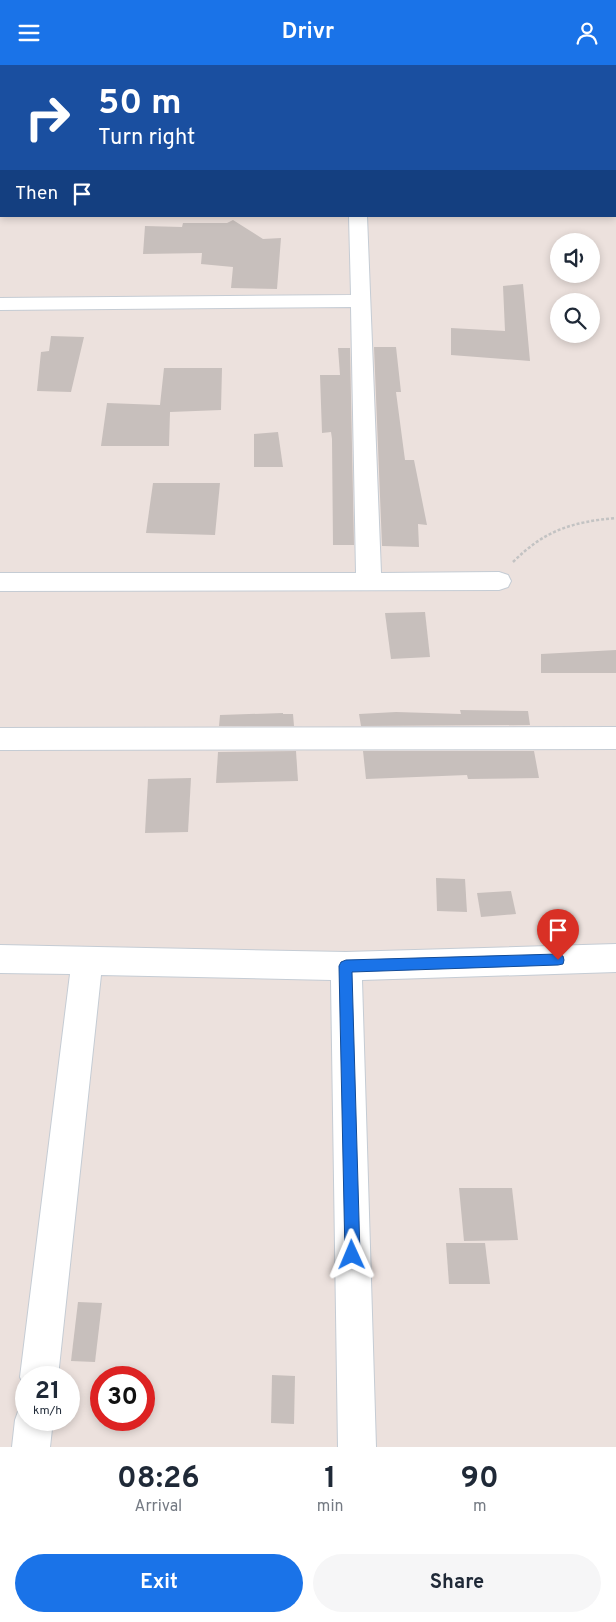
<!DOCTYPE html>
<style>
:root{--surface:#fff;--page:#f6f6f7;--text:#1f2937;--muted:#747a83;--accent:#1a73e8}
body{margin:0;font-family:Overpass,sans-serif;background:var(--page);color:var(--text);height:100vh;display:flex;flex-direction:column;font-size:19px;white-space:nowrap}
*{box-sizing:border-box;margin:0}
p{font-size:16px;color:var(--muted)}
.icon{flex:none;width:28px;height:28px;fill:none;stroke:currentColor;stroke-width:2;stroke-linecap:round;stroke-linejoin:round}
.map{position:relative;height:1382px;overflow:hidden}
.details{display:flex;flex-direction:column;background:var(--surface);flex:1}
.details>*{flex:none}
.guide{position:absolute;left:0px;top:0px;width:616px;height:152px;box-shadow:0 2px 8px #0003;background:#1a4fa0;color:#fff;overflow:hidden}
.controls{position:absolute;left:550px;top:168px;display:grid;gap:10px}
.controls a{display:grid;place-items:center;width:50px;height:50px;border-radius:50%;background:var(--surface);box-shadow:0 2px 8px #0003;font-size:25px}
.speed{position:absolute;left:15px;top:1301px;display:flex;gap:10px;font-size:25px;font-weight:700;text-align:center}
.speed>*{display:grid;place-content:center;width:65px;height:65px;border-radius:50%;background:var(--surface);box-shadow:0 2px 8px #0003;line-height:1}
.speed small{font-size:12px;font-weight:400}
.speed .limit{border:8px solid #d22;background:#fff;color:#111}
.pin{position:absolute;display:grid;place-items:center;width:42px;height:42px;color:#fff;margin:-51px -21px;border-radius:50% 50% 50% 0;rotate:-45deg;box-shadow:0 0 5px #0007}
.pin .icon{rotate:45deg}
.me{position:absolute;width:55px;margin:-28px;rotate:359deg;stroke-linejoin:round;filter:drop-shadow(0 0 4px #0008)}
.turn{display:flex;align-items:center;gap:18px;height:105px;padding:0 15px;font-size:22px}
.turn .icon{width:65px;height:65px;stroke-width:2.5}
.turn b{display:block;font-size:35px;line-height:42px}
.then{display:flex;align-items:center;height:48px;padding:0 15px;background:#0003;gap:10px;font-size:19px}
.eta{display:flex;justify-content:space-evenly;align-items:center;height:85px;text-align:center}
.eta b{font-size:30px;font-weight:700;line-height:35px}
.primary-button{display:flex;gap:10px;margin-top:auto;padding:10px 15px}
.primary-button a{flex:1;height:58px;border-radius:30px;background:var(--accent);color:#fff;font-size:20px;font-weight:700;line-height:58px;text-align:center}
.primary-button a+a{background:var(--page);color:var(--text)}
header{display:flex;justify-content:space-between;align-items:center;height:65px;padding:0 15px;background:var(--accent);color:#fff;font-size:22px;font-weight:700}
.map>svg:first-child{display:block}
.building{fill:#c7bfbc}
.lines{fill:none;stroke-linecap:round;stroke-linejoin:round}
.minor-casing{stroke:#c5ccd4;stroke-width:2}
.path{stroke:#c3c3c3;stroke-width:2.5;stroke-dasharray:3 2;stroke-linecap:butt}
.minor{fill:#fff;fill-rule:evenodd}
.route{fill:#1a73e8;stroke:#114b97}
</style>
<header><svg class="icon" aria-label="menu" viewBox="0 0 24 24"><path d="M4 6h16M4 12h16M4 18h16"/></svg>Drivr<svg class="icon" aria-label="person" viewBox="0 0 24 24"><circle cx="12" cy="8" r="4"/><path d="M4 21q1-7 8-7t8 7"/></svg></header>
<div class="map">
<svg width="616" height="1382" viewBox="0 0 616 1382">
<rect width="100%" height="100%" fill="#ece1dd"/>
<g class="building">
<path d="M 233,155 L 263,174 L 281,173 L 277,224 L 231,223 L 233,202 L 201,199 L 202,188 L 143,189 L 145,161 L 182,162 L 183,158 L 227,158 Z"/>
<path d="M 523,219 L 530,296 L 451,290 L 451,263 L 505,266 L 503,221 Z"/>
<path d="M 51,271 L 84,272 L 71,327 L 37,326 L 41,287 L 49,286 Z"/>
<path d="M 374,282 L 396,282 L 401,327 L 396,327 L 405,395 L 414,395 L 427,460 L 418,459 L 419,482 L 382,481 Z"/>
<path d="M 338,283 L 350,283 L 354,480 L 333,480 L 332,374 L 331,367 L 322,368 L 320,310 L 340,310 Z"/>
<path d="M 164,303 L 222,303 L 221,345 L 170,347 L 169,381 L 101,381 L 107,338 L 160,340 Z"/>
<path d="M 278,367 L 283,402 L 254,402 L 254,369 Z"/>
<path d="M 153,418 L 220,418 L 215,470 L 146,468 Z"/>
<path d="M 425,547 L 430,592 L 391,594 L 385,548 Z"/>
<path d="M 616,585 L 616,608 L 541,608 L 541,589 Z"/>
<path d="M 460,645 L 528,646 L 530,660 L 361,661 L 359,649 L 396,647 L 461,649 Z"/>
<path d="M 283,648 L 283,649 L 293,649 L 294,661 L 219,661 L 220,650 Z"/>
<path d="M 296,686 L 298,716 L 216,718 L 218,687 Z"/>
<path d="M 363,686 L 534,686 L 539,713 L 468,714 L 467,710 L 366,714 Z"/>
<path d="M 191,713 L 188,767 L 145,768 L 148,714 Z"/>
<path d="M 436,813 L 465,814 L 467,847 L 437,846 Z"/>
<path d="M 511,826 L 516,849 L 481,852 L 477,828 Z"/>
<path d="M 459,1123 L 512,1123 L 518,1175 L 464,1176 Z"/>
<path d="M 446,1178 L 485,1178 L 490,1219 L 449,1219 Z"/>
<path d="M 78,1237 L 102,1238 L 95,1297 L 71,1296 Z"/>
<path d="M 272,1310 L 295,1311 L 294,1359 L 271,1358 Z"/>
</g>
<g class="lines">
<defs>
<g id="minor">
<rect x="29" y="0" width="16" height="1"/>
<rect x="0" y="3" width="1" height="10"/>
<rect x="615" y="8" width="1" height="10"/>
<rect x="0" y="69" width="1" height="10"/>
<path d="M 349,151 L 367,151 L 381,508 L 499,507 L 508,510 L 511,516 L 508,522 L 499,525 L 0,526 L 0,508 L 356,508 L 351,242 L 0,245 L 0,233 L 351,230 Z"/>
<path d="M 616,662 L 616,684 L 0,685 L 0,663 Z"/>
<path d="M 616,879 L 616,907 L 362,915 L 376,1382 L 338,1382 L 331,915 L 101,910 L 58,1312 L 26,1312 L 26,1325 L 20,1312 L 70,909 L 0,908 L 0,880 L 346,887 Z"/>
<path d="M 26,1339 L 26,1355 L 53,1355 L 50,1382 L 12,1382 L 15,1355 L 20,1341 Z"/>
</g>
</defs>
<use href="#minor" class="minor-casing"/>
<path class="path" d="M 513,497 C 545,465 572,457 616,453"/>
<use href="#minor" class="minor"/>
</g>
<path class="route" d="M 558,889 L 563,891 L 564,895 L 563,899 L 558,900 L 352,907 L 360,1190 L 358,1195 L 352,1197 L 347,1195 L 345,1190 L 339,901 L 341,897 L 346,895 Z"/>
</svg>
<div class="controls">
<a><svg class="icon" aria-label="sound" viewBox="0 0 24 24"><path d="M4 9h4l5-4v14l-5-4H4zM17 9q2 3 0 6"/></svg></a>
<a><svg class="icon" aria-label="search" viewBox="0 0 24 24"><circle cx="10" cy="10" r="6"/><path d="M15 15l6 6"/></svg></a>
</div>
<div class="speed"><div>21<small>km/h</small></div><div class="limit">30</div></div>
<div class="pin" style="left:558px;top:895px;background:#d93025"><svg class="icon" aria-label="arrive" viewBox="0 0 24 24"><path d="M6 21V4h12l-3 4 3 4H6"/></svg></div>
<svg class="me" style="left:352px;top:1190px" viewBox="-20 -20 40 40"><path d="M0-17L14 15 0 8-14 15z" fill="#1a73e8" stroke="#fff" stroke-width="4"/></svg>
<div class="guide">
<div class="turn"><svg class="icon" aria-label="right" viewBox="0 0 24 24"><path d="M7 20v-9h11M14 6l5 5-5 5"/></svg><div><b>50 m</b>Turn right</div></div>
<div class="then">Then<svg class="icon" aria-label="arrive" viewBox="0 0 24 24"><path d="M6 21V4h12l-3 4 3 4H6"/></svg></div>
</div>
</div>
<section class="details">
<div class="eta">
<div><b>08:26</b><p>Arrival</p></div>
<div><b>1</b><p>min</p></div>
<div><b>90</b><p>m</p></div>
</div>
<div class="primary-button"><a>Exit</a><a>Share</a></div>
</section>
